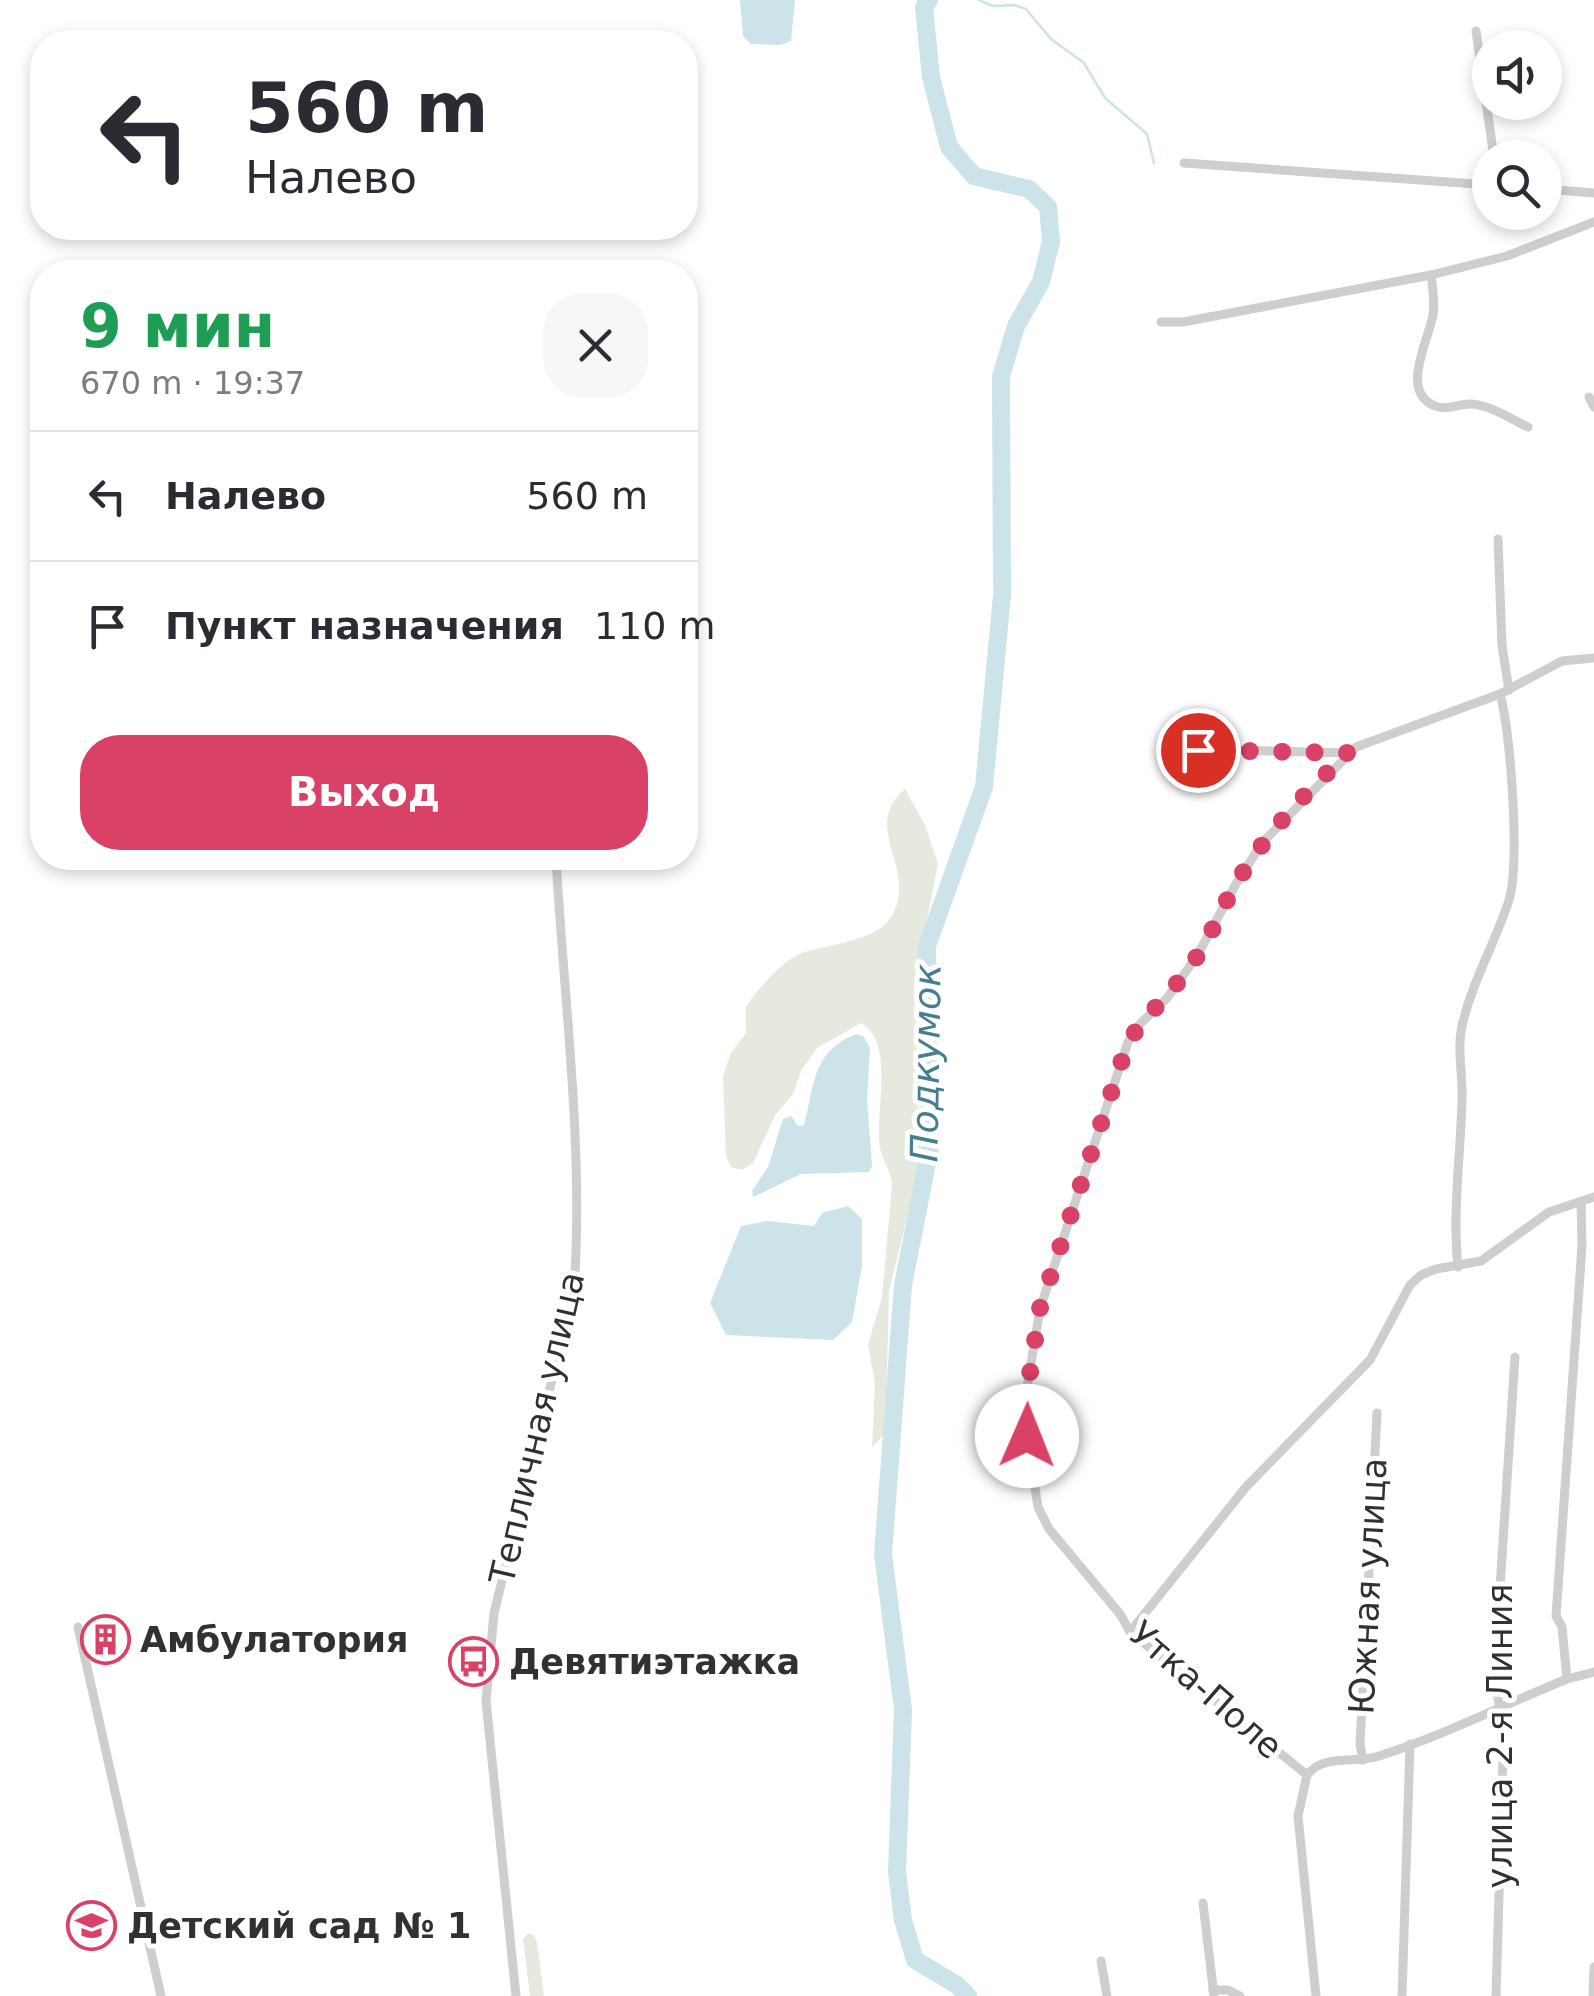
<!DOCTYPE html>
<html lang="ru">
<meta charset="utf-8">
<style>
:root{--surface:#fff;--page:#f7f7f7;--text:#2b2b33;--muted:#7c7c81;--line:#e1e1e2;--accent:#da4166}
body{margin:0;font-family:"DejaVu Sans",sans-serif;background:var(--page);color:var(--text);height:100vh;display:flex;flex-direction:column;font-size:38px;white-space:nowrap}
*{box-sizing:border-box;margin:0}
p{font-size:32px;color:var(--muted)}
.icon{flex:none;width:55px;height:55px;fill:none;stroke:currentColor;stroke-width:2;stroke-linecap:round;stroke-linejoin:round}
.map{position:relative;flex:1;overflow:hidden}
.drawer{position:absolute;left:30px;top:260px;width:668px;height:610px;display:flex;flex-direction:column;background:var(--surface);border-radius:40px;box-shadow:0 5px 15px #0003}
.drawer>*{flex:none}
.hud{position:absolute;left:30px;top:30px;width:668px;height:210px;border-radius:40px;box-shadow:0 5px 15px #0003;background:#fff;color:var(--text);overflow:hidden}
.tools{position:absolute;left:1472px;top:30px;display:grid;gap:20px}
.tools a{display:grid;place-items:center;width:90px;height:90px;border-radius:50%;background:var(--surface);box-shadow:0 5px 15px #0003;font-size:50px}
.pin{position:absolute;display:grid;place-items:center;width:85px;height:85px;color:#fff;margin:-42px;border:5px solid #fff;border-radius:50%;box-shadow:0 2px 10px #0007}
.me{position:absolute;width:110px;margin:-55px;rotate:1deg;stroke-linejoin:round;filter:drop-shadow(0 0 8px #0008)}
.turn{display:flex;align-items:center;gap:35px;height:210px;padding:0 50px;font-size:45px}
.turn .icon{width:130px;height:130px;stroke-width:2.5}
.turn b{display:block;font-size:70px;line-height:85px}
.round{display:grid;place-items:center;flex:none;width:105px;height:105px;border-radius:40px;background:var(--page)}
.summary{display:flex;align-items:center;justify-content:space-between;height:170px;padding:0 50px}
h1{font-size:60px;font-weight:600;line-height:75px;color:#1e9e55}
.button{display:flex;gap:20px;margin-top:auto;padding:20px 50px}
.button a{flex:1;height:115px;border-radius:40px;background:var(--accent);color:#fff;font-size:40px;font-weight:600;line-height:115px;text-align:center}
ul{padding:0;list-style:none}
li{display:flex;align-items:center;gap:30px;height:130px;padding:0 50px;border-top:2px solid var(--line)}
li div{flex:1}
li b{display:block;font-size:38px}
li em{font-style:normal}
.map>svg:first-child{display:block}
.green{fill:#e6eade}
.water{fill:#cbe3e9}
.lines{fill:none;stroke-linecap:round;stroke-linejoin:round}
.stream{stroke:#cbe3e9;stroke-width:2.5}
.river{stroke:#cbe3e9;stroke-width:18}
.minor{stroke:#cecece;stroke-width:9}
.route{stroke:#da4166;stroke-width:18;stroke-dasharray:0 32.4}
.labels{text-anchor:middle;dominant-baseline:central;stroke-width:10;stroke-linejoin:round;paint-order:stroke}
.street-label{font-size:35px;fill:#313131;stroke:#fff}
.poi-label{font-size:35px;font-weight:bold;fill:#313131;stroke:#fff;text-anchor:start}
.water-label{font-size:38px;font-style:italic;fill:#447e8f;stroke:#fff}
</style>
<div class="map">
<svg width="1594" height="1996" viewBox="0 0 1594 1996">
<rect width="100%" height="100%" fill="#fff"/>
<g class="green">
<path d="M 905,789 L 925,825 L 938,864 L 914,984 L 921,1162 L 889,1291 L 886,1410 L 883,1436 L 872,1447 L 875,1383 L 868,1345 L 882,1297 L 892,1185 C 891,1171 883,1161 880,1148 C 874,1112 896,1043 861,1023 L 817,1048 L 802,1069 L 793,1094 L 776,1114 L 753,1163 L 742,1170 L 731,1167 L 726,1156 L 723,1076 L 731,1053 L 746,1033 L 746,1007 C 754,993 784,960 799,954 C 826,944 874,943 891,917 C 920,870 859,828 905,789 Z"/>
<path d="M 528,1933 L 533,1935 L 537,1942 L 544,1996 L 530,1996 L 523,1939 Z"/>
</g>
<g class="water">
<path d="M 740,0 L 795,0 L 791,41 L 780,45 L 751,44 L 743,36 Z"/>
<path d="M 856,1034 L 864,1037 L 870,1048 L 867,1099 L 872,1166 L 869,1172 L 801,1174 L 753,1197 L 752,1191 L 768,1167 L 783,1119 L 791,1116 L 798,1126 L 804,1125 C 815,1086 811,1052 856,1034 Z"/>
<path d="M 848,1206 L 862,1219 L 862,1266 L 852,1322 L 833,1340 L 726,1335 L 710,1303 L 741,1226 L 767,1221 L 814,1226 L 822,1213 Z"/>
</g>
<g class="lines">
<path class="stream" d="M 979,0 L 993,6 L 1014,5 L 1026,9 L 1051,39 L 1084,63 L 1105,98 L 1147,134 L 1154,163"/>
<path class="river" d="M 929,0 L 924,7 L 931,77 L 949,147 L 974,176 L 1029,189 L 1048,207 L 1051,241 L 1041,282 L 1016,326 L 1001,376 L 1002,595 L 984,787 L 927,946 L 930,1148 L 903,1285 L 883,1554 L 903,1710 L 897,1872 L 903,1920 L 915,1960 L 957,1985 L 968,1996"/>
<g class="minor">
<path d="M 1476,31 L 1494,158"/>
<path d="M 1184,163 L 1490,185"/>
<path d="M 1545,189 L 1594,193"/>
<path d="M 1431,275 C 1433,289 1435,302 1433,315 C 1428,342 1398,395 1438,407 C 1450,410 1458,404 1469,404 C 1489,404 1511,419 1528,427"/>
<path d="M 1161,322 L 1183,322 L 1431,275 L 1507,256 L 1594,222"/>
<path d="M 1589,397 L 1594,407"/>
<path d="M 1498,539 L 1502,646 L 1509,690"/>
<path d="M 1198,749 L 1349,753"/>
<path d="M 1458,1267 C 1452,1211 1461,1154 1462,1098 C 1463,1072 1456,1048 1463,1022 C 1473,980 1496,941 1509,900 C 1520,864 1511,732 1500,694"/>
<path d="M 78,1627 L 161,1996"/>
<path d="M 1130,1632 L 1246,1487 L 1370,1360 L 1410,1285 L 1421,1275 L 1436,1269 L 1481,1261 L 1549,1212 L 1594,1197"/>
<path d="M 1567,1679 L 1562,1627 L 1556,1616 L 1582,1246 L 1581,1201"/>
<path d="M 1363,1760 L 1360,1744 L 1377,1413"/>
<path d="M 1307,1775 L 1130,1632 L 1120,1614 L 1049,1529 L 1038,1507 L 1023,1412 L 1040,1309 L 1128,1042 L 1140,1024 L 1167,998 L 1197,956 L 1236,884 L 1262,843 L 1356,747 L 1500,694 L 1562,661 L 1594,658"/>
<path d="M 1307,1775 C 1324,1753 1355,1764 1379,1756 C 1443,1736 1505,1704 1567,1679 L 1594,1672"/>
<path d="M 1307,1775 L 1298,1816 L 1316,1996"/>
<path d="M 1203,1903 L 1214,1996"/>
<path d="M 1101,1961 L 1107,1996"/>
<path d="M 1213,1990 L 1228,1990 L 1240,1996"/>
<path d="M 516,1996 L 486,1701 L 494,1613 L 574,1291 C 584,1147 564,1002 556,858"/>
<path d="M 1402,1996 L 1410,1744"/>
<path d="M 1496,1996 L 1504,1726 L 1494,1680 L 1515,1357"/>
<path d="M 1593,1996 L 1594,1967"/>
</g>
</g>
<g class="lines">
<path class="route" d="M 1027,1436 L 1024,1412 L 1040,1308 L 1128,1042 C 1148,1012 1176,989 1196,958 C 1212,934 1222,907 1237,882 C 1266,834 1307,790 1349,753 L 1198,750"/>
</g>
<defs>
<symbol id="building-ring" viewBox="-11 -11 22 22"><circle r="9.5" fill="#fff" stroke="#da4166" stroke-width="1.5"/><path d="M-4-6H4V6H1V3H-1V6H-4ZM-2.5-4.3h1.7v1.8h-1.7ZM.8-4.3h1.7v1.8H.8ZM-2.5-1h1.7V.8h-1.7ZM.8-1h1.7V.8H.8Z" fill="#da4166"/></symbol>
<symbol id="bus-ring" viewBox="-11 -11 22 22"><circle r="9.5" fill="#fff" stroke="#da4166" stroke-width="1.5"/><path d="M-5-6H5V4H4V6H2V4H-2V6H-4V4H-5ZM-3.5-4V0h7V-4ZM-3.5 1.2v1.5H-2V1.2ZM2 1.2v1.5H3.5V1.2Z" fill="#da4166"/></symbol>
<symbol id="school-ring" viewBox="-11 -11 22 22"><circle r="9.5" fill="#fff" stroke="#da4166" stroke-width="1.5"/><path d="M0-5L7-2L0 1L-7-2ZM-4 1L0 2.5L4 1V4Q0 6-4 4Z" fill="#da4166"/></symbol>
</defs>
<g fill-rule="evenodd">
<use href="#building-ring" x="78" y="1612" width="55" height="55"/>
<use href="#bus-ring" x="446" y="1634" width="55" height="55"/>
<use href="#school-ring" x="64" y="1898" width="55" height="55"/>
</g>
<g class="labels">
<g class="street-label">
<text transform="translate(537 1428) rotate(-77)">Тепличная улица</text>
<text transform="translate(1368 1586) rotate(-87)">Южная улица</text>
<text transform="translate(1206 1690) rotate(41)">Утка-Поле</text>
<text transform="translate(1500 1736) rotate(-90)">улица 2-я Линия</text>
</g>
<g class="poi-label">
<text x="140" y="1640">Амбулатория</text>
<text x="509" y="1662">Девятиэтажка</text>
<text x="127" y="1926">Детский сад № 1</text>
</g>
<g class="water-label">
<text transform="translate(926 1063) rotate(-89)">Подкумок</text>
</g>
</g>
</svg>
<div class="tools">
<a><svg class="icon" aria-label="sound" viewBox="0 0 24 24"><path d="M4 9h4l5-4v14l-5-4H4zM17 9q2 3 0 6"/></svg></a>
<a><svg class="icon" aria-label="search" viewBox="0 0 24 24"><circle cx="10" cy="10" r="6"/><path d="M15 15l6 6"/></svg></a>
</div>
<div class="pin" style="left:1198px;top:750px;background:#d93025"><svg class="icon" aria-label="arrive" viewBox="0 0 24 24"><path d="M6 21V4h12l-3 4 3 4H6"/></svg></div>
<svg class="me" style="left:1027px;top:1436px" viewBox="-20 -20 40 40"><circle r="19" fill="#fff"/><path d="M0-13L10 11 0 6-10 11z" fill="#da4166"/></svg>
<div class="hud">
<div class="turn"><svg class="icon" aria-label="left" viewBox="0 0 24 24"><path d="M17 20v-9H6M10 6l-5 5 5 5"/></svg><div><b>560 m</b>Налево</div></div>
</div>
<section class="drawer">
<div class="summary"><div><h1>9 мин</h1><p>670 m · 19:37</p></div><a class="round"><svg class="icon" aria-label="close" viewBox="0 0 24 24"><path d="M6 6l12 12M18 6L6 18"/></svg></a></div>
<ul>
<li><svg class="icon" aria-label="left" viewBox="0 0 24 24"><path d="M17 20v-9H6M10 6l-5 5 5 5"/></svg><div><b>Налево</b></div><em>560 m</em></li>
<li><svg class="icon" aria-label="arrive" viewBox="0 0 24 24"><path d="M6 21V4h12l-3 4 3 4H6"/></svg><div><b>Пункт назначения</b></div><em>110 m</em></li>
</ul>
<div class="button"><a>Выход</a></div>
</section>
</div>
